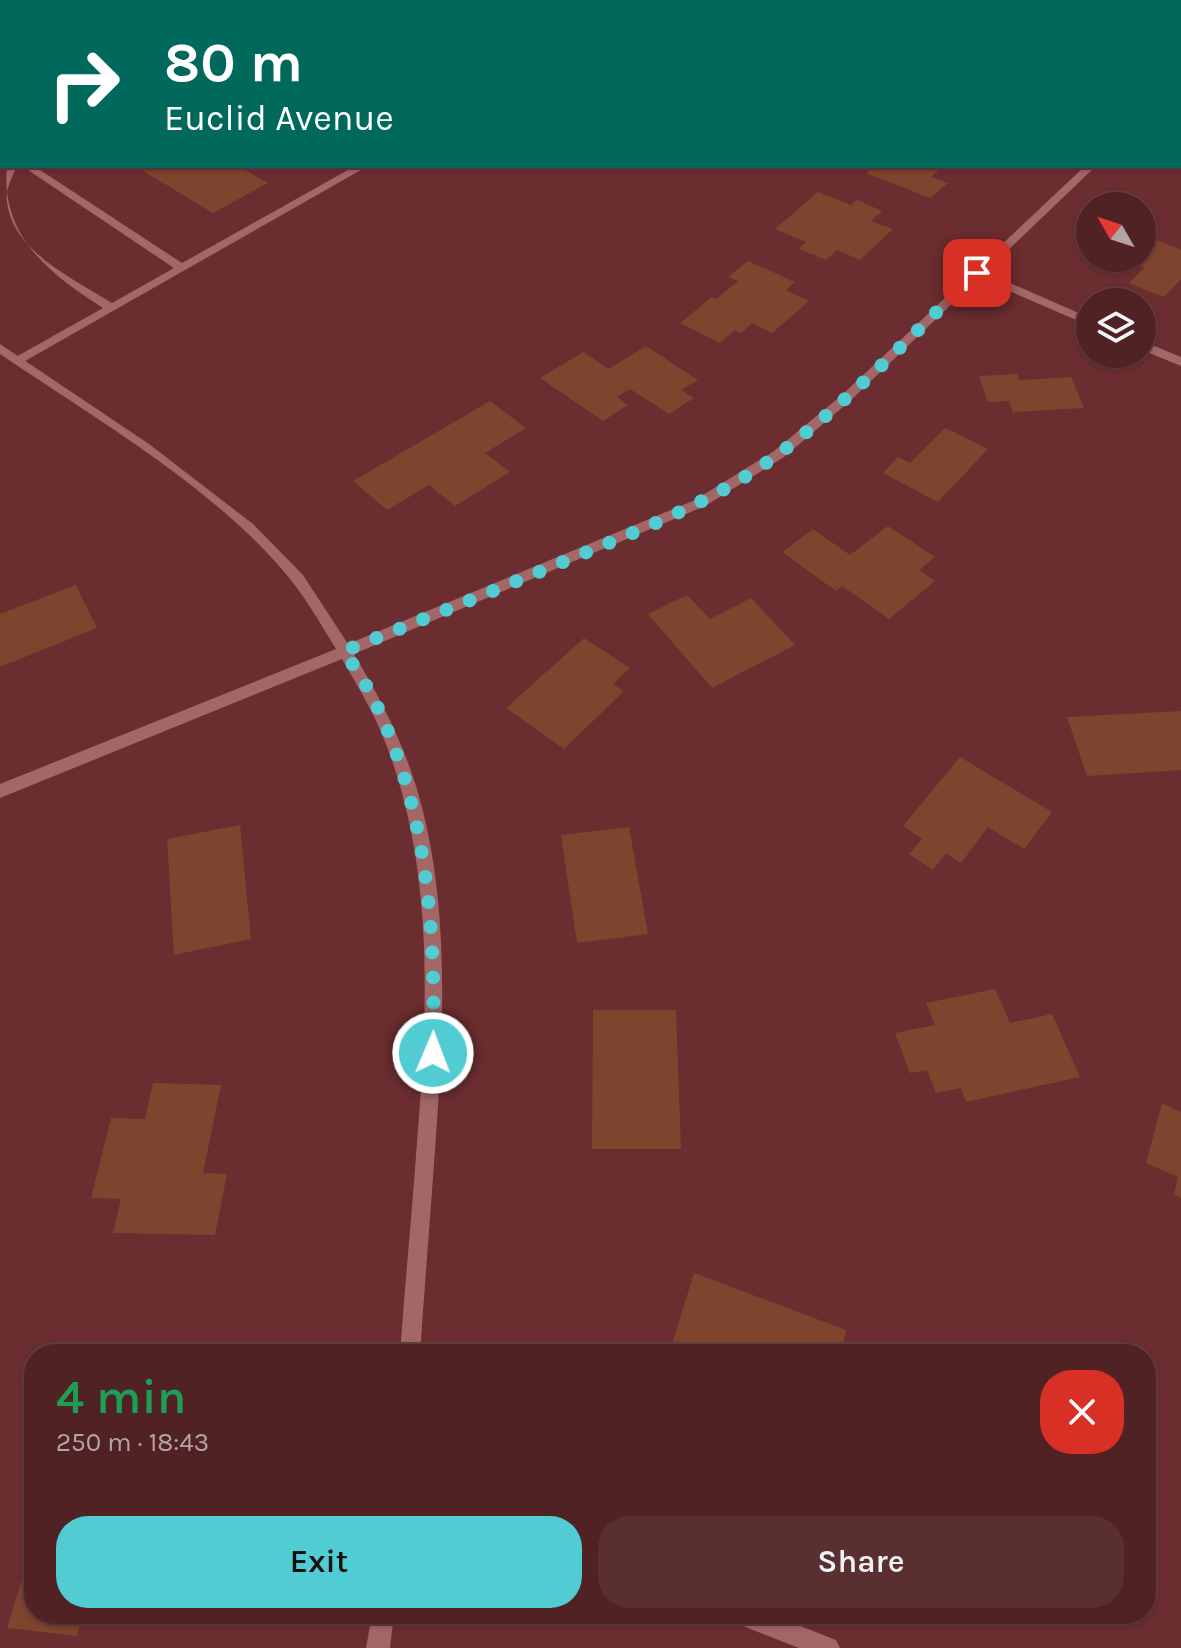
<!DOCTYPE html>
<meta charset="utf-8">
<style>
:root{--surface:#502223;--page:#5a2f30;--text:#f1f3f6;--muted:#b4a4a6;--line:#673f41;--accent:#51ccd3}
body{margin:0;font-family:Karla,sans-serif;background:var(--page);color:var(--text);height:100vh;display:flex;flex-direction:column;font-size:30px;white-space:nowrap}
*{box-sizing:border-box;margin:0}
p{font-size:26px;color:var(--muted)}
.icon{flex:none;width:44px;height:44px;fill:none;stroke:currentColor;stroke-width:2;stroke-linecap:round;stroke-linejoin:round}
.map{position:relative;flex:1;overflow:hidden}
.sheet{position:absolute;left:24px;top:1344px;width:1132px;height:280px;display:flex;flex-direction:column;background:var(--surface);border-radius:32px;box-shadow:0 2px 6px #0004,0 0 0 2px var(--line)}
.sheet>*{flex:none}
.hud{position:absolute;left:0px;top:0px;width:1182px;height:168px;box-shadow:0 2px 6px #0004,0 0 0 2px var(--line);background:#00695c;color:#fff;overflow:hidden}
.needle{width:52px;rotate:309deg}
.fabs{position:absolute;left:1076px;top:192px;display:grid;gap:16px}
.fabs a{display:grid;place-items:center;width:80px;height:80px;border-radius:50%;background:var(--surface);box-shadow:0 2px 6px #0004,0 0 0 2px var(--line);font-size:40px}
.pin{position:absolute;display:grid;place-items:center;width:68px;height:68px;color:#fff;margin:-34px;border-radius:16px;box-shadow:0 4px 12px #0006}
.me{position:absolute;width:88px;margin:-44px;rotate:1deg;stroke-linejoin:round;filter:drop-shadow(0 0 6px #0008)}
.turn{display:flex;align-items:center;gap:28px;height:168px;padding:0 32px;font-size:36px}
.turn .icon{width:104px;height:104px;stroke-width:2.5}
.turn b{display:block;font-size:56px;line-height:68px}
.round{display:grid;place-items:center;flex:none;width:84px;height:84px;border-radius:32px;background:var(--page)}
.headline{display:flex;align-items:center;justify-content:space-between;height:136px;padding:0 32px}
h1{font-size:48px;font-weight:600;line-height:60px;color:#1e9e55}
.button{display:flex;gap:16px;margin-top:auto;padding:16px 32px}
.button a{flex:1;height:92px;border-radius:32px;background:var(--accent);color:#111;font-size:32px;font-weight:600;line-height:92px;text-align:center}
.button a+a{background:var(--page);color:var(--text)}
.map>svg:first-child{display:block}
.building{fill:#7f442e}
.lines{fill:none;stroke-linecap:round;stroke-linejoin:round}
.service{fill:#a26766;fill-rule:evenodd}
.minor{fill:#a26766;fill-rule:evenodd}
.secondary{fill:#d57979;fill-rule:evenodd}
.route{stroke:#51ccd3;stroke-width:14;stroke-dasharray:0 25.2}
</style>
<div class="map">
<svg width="1181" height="1648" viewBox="0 0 1181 1648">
<rect width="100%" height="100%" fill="#6b2d2f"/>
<g class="building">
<path d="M 135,166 L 238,166 L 268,183 L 213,213 Z"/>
<path d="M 875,166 L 943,166 L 931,177 L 948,183 L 930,198 L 866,173 Z"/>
<path d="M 818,192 L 851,205 L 857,200 L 882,211 L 871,221 L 893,229 L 860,260 L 837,250 L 826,260 L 799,249 L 806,242 L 775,229 Z"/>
<path d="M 1142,234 L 1181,250 L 1181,279 L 1164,297 L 1129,283 L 1144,268 L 1121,258 L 1142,258 Z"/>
<path d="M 748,261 L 795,282 L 786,290 L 809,301 L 772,333 L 752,323 L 741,333 L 735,330 L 720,343 L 680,323 L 712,297 L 716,299 L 738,281 L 728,277 Z"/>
<path d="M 646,346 L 698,380 L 681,390 L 694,398 L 669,414 L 630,389 L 617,397 L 628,405 L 603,421 L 540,378 L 583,352 L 609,369 Z"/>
<path d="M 1017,374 L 1019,380 L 1071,377 L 1084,408 L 1013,412 L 1009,401 L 988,402 L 979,376 Z"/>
<path d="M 490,401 L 526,428 L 485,453 L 510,472 L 455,506 L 429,485 L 387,510 L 353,481 Z"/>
<path d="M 945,428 L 988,449 L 938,502 L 883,473 L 898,457 L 910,463 Z"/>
<path d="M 888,526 L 935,557 L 919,570 L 935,581 L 889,619 L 842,586 L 836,591 L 782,552 L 813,529 L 850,555 Z"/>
<path d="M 76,585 L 97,628 L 0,667 L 0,614 Z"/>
<path d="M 687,595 L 710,619 L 751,598 L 795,645 L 712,688 L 648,614 Z"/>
<path d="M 584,638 L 630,668 L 613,684 L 624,691 L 564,749 L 506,708 Z"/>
<path d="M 1181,711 L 1181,770 L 1087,776 L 1067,717 Z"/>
<path d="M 960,757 L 1052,812 L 1024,849 L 988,827 L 961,863 L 946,853 L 933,870 L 909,854 L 922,839 L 903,826 Z"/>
<path d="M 240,825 L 251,939 L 174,955 L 167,839 Z"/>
<path d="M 629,827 L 648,934 L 577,943 L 561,835 Z"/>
<path d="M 995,989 L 1010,1023 L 1052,1014 L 1080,1077 L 966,1102 L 961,1088 L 936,1093 L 927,1070 L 910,1073 L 895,1033 L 935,1025 L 926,1003 Z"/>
<path d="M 593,1010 L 676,1010 L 681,1149 L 592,1149 Z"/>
<path d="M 153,1083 L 221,1085 L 203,1173 L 227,1174 L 215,1235 L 113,1233 L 121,1199 L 91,1198 L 111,1118 L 145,1119 Z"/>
<path d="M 1162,1103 L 1181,1112 L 1181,1198 L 1174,1195 L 1178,1177 L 1146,1163 Z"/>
<path d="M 694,1273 L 846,1330 L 841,1354 L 669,1354 Z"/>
<path d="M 34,1540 L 34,1614 L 83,1614 L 77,1636 L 7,1628 Z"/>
</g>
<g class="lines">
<g class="service">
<path d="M 946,0 L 960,0 L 962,2 L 947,2 Z"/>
<path d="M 1053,0 L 1066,0 L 1068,2 L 1054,2 Z"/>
<path d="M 0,21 L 2,22 L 2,28 L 0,27 Z"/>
<rect x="1180" y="36" width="1" height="7"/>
<rect x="1180" y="84" width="1" height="6"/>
<path d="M 7,166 L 17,166 C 12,177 5,190 7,202 C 13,252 74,279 112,303 L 174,268 L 22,166 L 34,166 L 182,263 L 355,166 L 368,166 L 18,365 L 12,361 L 14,358 L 103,308 C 53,276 0,238 7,166 Z"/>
</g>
<g class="minor">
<path d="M 1181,77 L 1181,84 L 1180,84 L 1180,77 Z"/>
<path d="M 1085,166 L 1096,166 L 985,272 L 1090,318 L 1090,326 L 979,278 L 850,401 L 784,457 L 705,506 L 354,654 C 379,696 401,738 416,786 C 450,898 444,1020 436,1136 C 431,1208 425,1281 420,1354 L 400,1354 C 405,1283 412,1213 417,1142 C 428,1006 435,863 382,734 C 371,708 356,683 342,659 L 0,798 L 0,784 L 336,649 C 320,623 305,596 285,573 C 212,486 94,418 0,354 L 0,344 L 149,444 L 253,524 L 303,575 L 348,644 L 695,500 L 774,451 L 842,395 Z"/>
<path d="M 1142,341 L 1181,357 L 1181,366 L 1142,350 Z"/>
<path d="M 372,1614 L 394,1614 L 390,1648 L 366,1648 Z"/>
<path d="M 730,1614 L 770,1614 L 836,1640 L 840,1648 L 799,1648 L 733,1622 Z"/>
</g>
<path class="secondary" d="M 2,32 L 2,38 L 0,39 L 0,33 Z"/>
</g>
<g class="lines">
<path class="route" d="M 433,1053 C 436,934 428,813 376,704 C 367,685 355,668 344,651 C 422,620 498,589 575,557 C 645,528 719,499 780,453 C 851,399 913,334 977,273"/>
</g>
</svg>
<div class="fabs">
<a><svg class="needle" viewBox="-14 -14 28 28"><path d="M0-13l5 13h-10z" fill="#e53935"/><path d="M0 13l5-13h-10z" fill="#b4a4a6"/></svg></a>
<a><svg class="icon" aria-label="layers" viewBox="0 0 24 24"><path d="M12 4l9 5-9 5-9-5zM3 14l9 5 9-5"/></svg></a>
</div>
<div class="pin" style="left:977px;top:273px;background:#d93025"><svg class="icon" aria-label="arrive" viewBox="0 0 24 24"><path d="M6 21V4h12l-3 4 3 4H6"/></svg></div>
<svg class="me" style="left:433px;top:1053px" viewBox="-20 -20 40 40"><circle r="17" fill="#51ccd3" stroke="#fff" stroke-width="3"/><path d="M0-11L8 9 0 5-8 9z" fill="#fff"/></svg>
<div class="hud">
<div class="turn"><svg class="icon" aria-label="right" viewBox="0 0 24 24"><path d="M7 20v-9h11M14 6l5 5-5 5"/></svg><div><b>80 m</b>Euclid Avenue</div></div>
</div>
<section class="sheet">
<div class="headline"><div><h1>4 min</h1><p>250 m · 18:43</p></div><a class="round" style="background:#d93025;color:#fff"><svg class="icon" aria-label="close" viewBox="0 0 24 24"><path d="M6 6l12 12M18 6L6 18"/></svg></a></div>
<div class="button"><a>Exit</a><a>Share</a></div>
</section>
</div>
